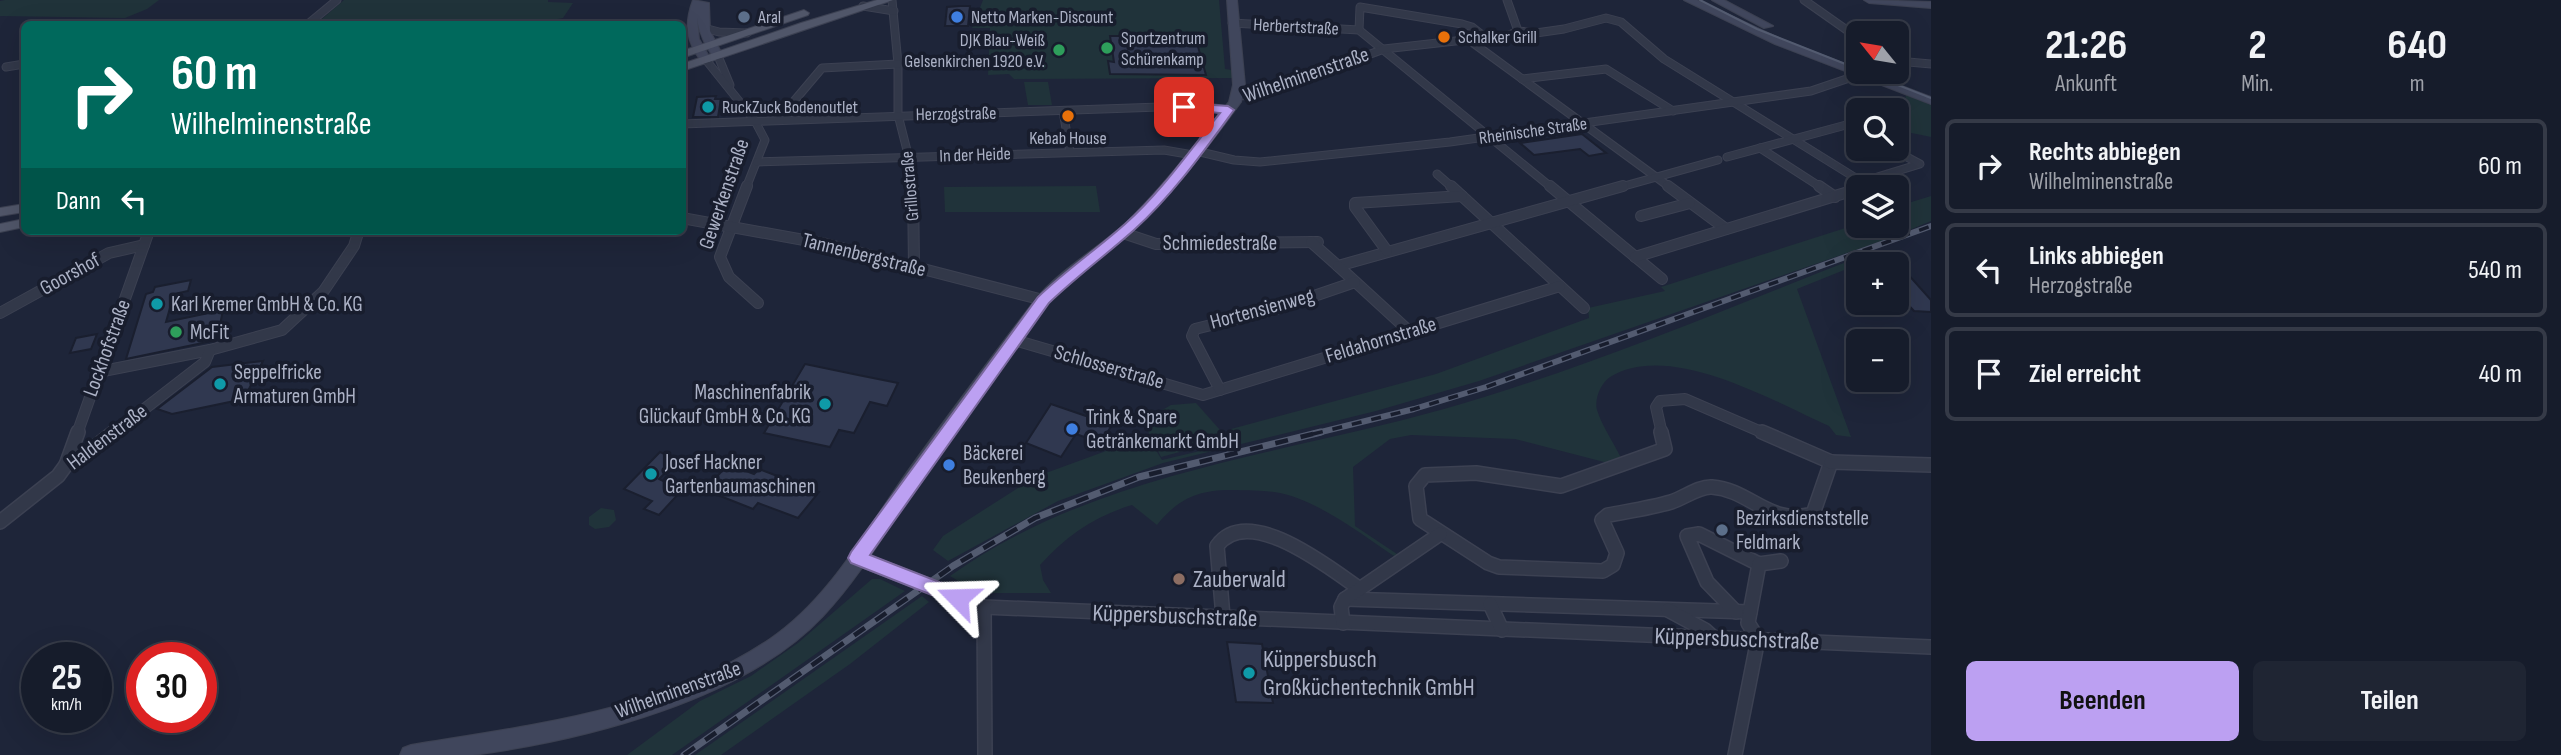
<!DOCTYPE html>
<html lang="de">
<meta charset="utf-8">
<style>
:root{--surface:#161c2b;--page:#1f2533;--text:#f1f3f6;--muted:#9ea1a9;--line:#353a47;--accent:#bca0f2}
body{margin:0;font-family:"Sofia Sans Condensed",sans-serif;background:var(--page);color:var(--text);height:100vh;display:flex;flex-direction:column;font-size:26px;white-space:nowrap}
*{box-sizing:border-box;margin:0}
p{font-size:23px;color:var(--muted)}
.icon{flex:none;width:38px;height:38px;fill:none;stroke:currentColor;stroke-width:2;stroke-linecap:round;stroke-linejoin:round}
.map{position:relative;flex:1;overflow:hidden}
.details{display:flex;flex-direction:column;background:var(--surface);width:630px}
.details>*{flex:none}
.top-card{position:absolute;left:21px;top:21px;width:665px;height:214px;border-radius:10px;box-shadow:0 7px 28px #0002,0 0 0 2px var(--line);background:#00695c;color:#fff;overflow:hidden}
.needle{width:46px;rotate:300deg}
.controls{position:absolute;left:1846px;top:21px;display:grid;gap:14px}
.controls a{display:grid;place-items:center;width:63px;height:63px;border-radius:10px;background:var(--surface);box-shadow:0 7px 28px #0002,0 0 0 2px var(--line);font-size:35px}
.speed{position:absolute;left:21px;top:642px;display:flex;gap:14px;font-size:35px;font-weight:700;text-align:center}
.speed>*{display:grid;place-content:center;width:91px;height:91px;border-radius:50%;background:var(--surface);box-shadow:0 7px 28px #0002,0 0 0 2px var(--line);line-height:1}
.speed small{font-size:18px;font-weight:400}
.speed .limit{border:10px solid #d22;background:#fff;color:#111}
.pin{position:absolute;display:grid;place-items:center;width:60px;height:60px;color:#fff;margin:-30px;border-radius:14px;box-shadow:0 4px 10px #0006}
.me{position:absolute;width:77px;margin:-38px;rotate:292deg;stroke-linejoin:round;filter:drop-shadow(0 0 5px #0008)}
.turn{display:flex;align-items:center;gap:24px;height:147px;padding:0 35px;font-size:32px}
.turn .icon{width:91px;height:91px;stroke-width:2.5}
.turn b{display:block;font-size:49px;line-height:60px}
.then{display:flex;align-items:center;height:66px;padding:0 35px;background:#0003;gap:14px;font-size:26px}
.eta{display:flex;justify-content:space-evenly;align-items:center;height:119px;text-align:center}
.eta b{font-size:42px;font-weight:700;line-height:49px}
.action{display:flex;gap:14px;margin-top:auto;padding:14px 35px}
.action a{flex:1;height:80px;border-radius:10px;background:var(--accent);color:#111;font-size:28px;font-weight:700;line-height:80px;text-align:center}
.action a+a{background:var(--page);color:var(--text)}
ul{padding:0;list-style:none}
li{display:flex;align-items:center;gap:21px;height:94px;margin:0 14px 10px;padding:0 21px;border:4px solid var(--line);border-radius:10px}
li div{flex:1}
li b{display:block;font-size:26px}
li em{font-style:normal}
main{display:flex;flex:1;min-height:0}
.map>svg:first-child{display:block}
.green{fill:#20333a}
.building{fill:#303850;stroke:#1a1f2f;stroke-width:2}
.lines{fill:none;stroke-linecap:round;stroke-linejoin:round}
.street-far2-casing{stroke:#3c4152;stroke-width:9}
.street-far1-casing{stroke:#3c4152;stroke-width:12}
.street-casing{stroke:#3c4152;stroke-width:16}
.secondary-casing{stroke:#3c4152;stroke-width:2}
.primary-casing{stroke:#3c4152;stroke-width:2}
.street-far2{stroke:#323849;stroke-width:7}
.street-far1{stroke:#323849;stroke-width:10}
.street{stroke:#323849;stroke-width:13}
.secondary{fill:#40465c;fill-rule:evenodd}
.primary{fill:#505669;fill-rule:evenodd}
.tram{stroke:#535b70;stroke-width:2}
.rail-far1-casing{stroke:#535b70;stroke-width:6}
.rail-casing{stroke:#535b70;stroke-width:7}
.rail-far1{stroke:#181d2d;stroke-width:3.5;stroke-dasharray:10;stroke-linecap:butt}
.rail{stroke:#181d2d;stroke-width:4.5;stroke-dasharray:13;stroke-linecap:butt}
.route{fill:#bca0f2;stroke:#7a689d;stroke-width:2}
.service-dot{fill:#5c6f8a;stroke:#181d2d;stroke-width:2.5}
.shop-dot{fill:#3f7fe0;stroke:#181d2d;stroke-width:2.5}
.food-dot{fill:#e8710a;stroke:#181d2d;stroke-width:2.5}
.leisure-dot{fill:#2e9e5b;stroke:#181d2d;stroke-width:2.5}
.culture-dot{fill:#0f9aa8;stroke:#181d2d;stroke-width:2.5}
.education-dot{fill:#8d6e63;stroke:#181d2d;stroke-width:2.5}
.labels{text-anchor:middle;dominant-baseline:central;stroke-width:7;stroke-linejoin:round;paint-order:stroke}
.far-poi-label{font-size:18px;fill:#acb2c6;stroke:#181d2d;text-anchor:start}
.far-street-label{font-size:18px;fill:#acb2c6;stroke:#181d2d}
.street-label{font-size:21px;fill:#acb2c6;stroke:#181d2d}
.poi-label{font-size:21px;fill:#acb2c6;stroke:#181d2d;text-anchor:start}
.near-poi-label{font-size:24px;fill:#acb2c6;stroke:#181d2d;text-anchor:start}
.near-street-label{font-size:24px;fill:#acb2c6;stroke:#181d2d}
</style>
<main>
<div class="map">
<svg width="1931" height="755" viewBox="0 0 1931 755">
<rect width="100%" height="100%" fill="#1e2539"/>
<g class="green">
<path d="M 5,0 L 159,0 L 147,9 L 125,18 L 0,16 L 0,1 Z"/>
<path d="M 344,0 L 548,0 L 548,2 L 573,3 L 563,18 L 531,24 L 316,24 Z"/>
<path d="M 983,0 L 1219,0 L 1225,69 L 1232,70 L 1234,78 L 1014,79 L 1009,74 L 988,75 L 990,28 L 972,28 Z"/>
<path d="M 1024,82 L 1048,82 L 1052,105 L 1028,105 Z"/>
<path d="M 1906,95 L 1931,105 L 1931,137 L 1897,130 L 1897,110 L 1889,110 L 1904,106 Z"/>
<path d="M 1096,186 L 1100,212 L 945,212 L 944,187 Z"/>
<path d="M 1931,196 L 1931,221 L 1890,238 L 1479,381 L 1376,411 L 1163,463 L 1058,501 L 948,561 L 933,550 L 943,536 L 1035,477 L 1147,436 L 1162,460 L 1238,442 L 1231,429 L 1436,374 L 1589,318 L 1588,308 L 1665,291 L 1661,287 L 1858,224 L 1897,226 L 1897,212 L 1910,207 L 1905,204 Z"/>
<path d="M 1867,254 L 1874,258 L 1797,289 L 1851,437 L 1836,435 L 1829,426 C 1773,401 1669,340 1610,377 C 1601,383 1594,399 1597,410 C 1602,426 1614,443 1621,458 L 1608,463 L 1515,439 L 1411,435 L 1390,439 L 1353,467 L 1355,526 L 1400,556 L 1397,558 C 1362,535 1316,498 1274,492 C 1262,490 1249,491 1236,490 C 1201,489 1179,497 1157,525 L 1132,505 C 1095,516 1066,536 1040,565 L 1043,580 L 1051,593 L 978,593 L 950,576 C 1094,473 1277,456 1444,409 C 1588,368 1727,308 1867,254 Z"/>
<path d="M 1196,403 L 1228,439 L 1161,457 L 1143,421 L 1171,405 Z"/>
<path d="M 601,508 L 614,510 L 616,520 L 609,527 L 595,529 L 589,525 L 589,517 Z"/>
<path d="M 872,579 L 880,579 L 905,591 L 672,755 L 627,755 L 700,701 L 751,676 L 798,643 Z"/>
<path d="M 922,596 L 929,602 L 850,664 L 721,755 L 695,755 Z"/>
</g>
<g class="building">
<path d="M 960,6 L 970,6 L 968,26 L 945,26 L 947,7 Z"/>
<path d="M 1110,36 L 1195,36 L 1206,75 L 1110,74 L 1108,61 L 1114,62 Z"/>
<path d="M 716,96 L 715,99 L 721,99 L 718,117 L 693,117 L 697,97 Z"/>
<path d="M 1582,134 L 1606,153 L 1589,156 L 1580,149 L 1534,155 L 1520,143 Z"/>
<path d="M 1897,272 L 1906,272 L 1931,300 L 1931,312 L 1914,311 L 1897,293 Z"/>
<path d="M 191,280 L 188,291 L 174,294 L 166,322 L 223,310 L 217,340 L 126,359 L 146,294 L 153,292 L 155,287 Z"/>
<path d="M 97,334 L 91,349 L 70,353 L 76,338 Z"/>
<path d="M 263,361 L 244,399 L 172,414 L 157,409 L 212,367 Z"/>
<path d="M 805,364 L 858,375 L 898,383 L 887,406 L 870,402 L 854,433 L 839,430 L 830,447 L 764,433 Z"/>
<path d="M 1051,404 L 1086,416 L 1093,405 L 1118,415 L 1101,443 L 1076,434 L 1061,457 L 1026,443 Z"/>
<path d="M 660,452 L 678,460 L 659,479 L 682,490 L 659,515 L 644,509 L 652,501 L 624,489 Z"/>
<path d="M 728,464 L 754,474 L 759,469 L 819,492 L 798,518 L 758,503 L 753,509 L 705,490 Z"/>
<path d="M 1227,642 L 1262,644 L 1273,703 L 1236,702 Z"/>
</g>
<g class="lines">
<defs>
<g id="street-far2">
<path d="M 892,0 L 898,64 L 898,115 L 913,174 L 913,188"/>
<path d="M 1507,0 L 1518,31"/>
<path d="M 1804,0 L 1858,38"/>
<path d="M 863,6 L 894,11"/>
<path d="M 1232,23 L 1359,30 L 1552,188"/>
<path d="M 308,24 L 337,0"/>
<path d="M 704,28 L 719,32 L 747,33"/>
<path d="M 1359,30 L 1360,7 L 1462,24 L 1472,27 L 1486,38"/>
<path d="M 1469,40 L 1671,188"/>
<path d="M 718,56 L 730,85"/>
<path d="M 706,60 L 755,121 L 765,140 L 746,188"/>
<path d="M 1897,61 L 1931,64"/>
<path d="M 6,67 L 24,64"/>
<path d="M 1522,79 L 1606,69 L 1673,111"/>
<path d="M 1237,95 L 1255,97 L 1384,49 L 1509,35 L 1518,31 L 1536,33 L 1564,29 L 1606,18 L 1621,22 L 1664,59 L 1867,185 L 1865,187"/>
<path d="M 1063,111 L 1070,152"/>
<path d="M 778,120 L 822,68 L 898,64"/>
<path d="M 682,124 L 1160,107 L 1208,107 L 1228,110"/>
<path d="M 1760,148 L 1822,188"/>
<path d="M 1196,151 L 1234,160 L 1260,162 L 1450,142 L 1811,91 L 1867,72"/>
<path d="M 1727,157 L 1846,125 L 1858,131"/>
<path d="M 757,162 L 1164,150 L 1193,155"/>
<path d="M 1437,174 L 1453,188"/>
<path d="M 1861,182 L 1920,164 L 1892,149"/>
<path d="M 1617,188 L 1718,160"/>
</g>
<g id="street-far1">
<path d="M 747,186 L 720,257 L 729,277 L 758,303"/>
<path d="M 913,186 L 914,267"/>
<path d="M 1451,186 L 1584,308"/>
<path d="M 1550,186 L 1662,279"/>
<path d="M 1668,186 L 1726,229"/>
<path d="M 1819,186 L 1835,197"/>
<path d="M 1641,216 L 1690,203"/>
<path d="M 682,218 L 826,244 L 1043,300"/>
<path d="M 1123,233 L 1156,244 L 1318,242"/>
<path d="M 1311,242 L 1338,266 L 1623,186"/>
<path d="M 1387,251 L 1355,207 L 1355,203 L 1462,196"/>
<path d="M 1635,257 L 1858,189"/>
<path d="M 1338,266 L 1410,332"/>
<path d="M 0,313 L 109,253 L 144,245"/>
<path d="M 1014,340 L 1203,395 L 1560,286"/>
<path d="M 98,372 L 210,350 L 282,330 L 323,292 L 354,246 L 358,233"/>
<path d="M 1220,390 L 1192,336 L 1195,329 L 1276,309 L 1355,282"/>
<path d="M 77,434 L 149,231"/>
<path d="M 112,434 L 205,362 L 210,350"/>
<path d="M 1662,434 L 1656,407 L 1660,401 L 1685,399 L 1766,434"/>
</g>
<g id="street">
<path d="M 1661,432 L 1665,449 L 1561,486 L 1476,473 L 1425,475 L 1416,486 L 1420,519 L 1488,563 L 1499,567 L 1603,571 L 1613,565 L 1617,553 L 1602,520 L 1608,515 C 1629,511 1651,508 1671,502 C 1684,498 1699,486 1712,487 C 1751,490 1768,526 1813,514 L 1831,462"/>
<path d="M 1762,432 L 1831,462"/>
<path d="M 1831,462 L 1931,465"/>
<path d="M 66,465 L 78,432"/>
<path d="M 0,522 L 58,476 L 66,465 L 79,459 L 114,432"/>
<path d="M 857,558 L 984,607 L 1931,647"/>
<path d="M 1345,599 L 1750,612"/>
<path d="M 1490,604 L 1502,630"/>
<path d="M 984,607 L 985,755"/>
<path d="M 1668,610 L 1705,630 L 1715,639"/>
<path d="M 1736,612 L 1707,582 L 1687,536 L 1699,534 L 1759,564"/>
<path d="M 1223,617 L 1217,546 C 1248,502 1331,569 1360,589"/>
<path d="M 1343,623 L 1341,607 L 1345,599 L 1440,534"/>
<path d="M 1735,755 L 1758,639 L 1748,623 L 1759,564 L 1781,561"/>
</g>
<g id="secondary">
<path d="M 693,0 L 709,3 L 710,31 L 723,56 L 722,58 L 714,58 C 706,46 699,34 697,18 L 699,39 L 711,60 L 710,62 L 702,62 C 686,42 684,24 693,0 Z"/>
<path d="M 1227,0 L 1237,0 L 1245,85 L 1241,102 C 1208,147 1173,193 1132,231 C 1105,257 1070,276 1047,305 C 1002,361 955,428 915,488 C 886,531 859,578 823,616 C 744,700 586,740 473,755 C 450,755 424,755 400,755 L 403,748 L 411,745 C 532,725 666,710 770,639 C 829,599 865,532 905,475 C 947,416 991,358 1035,300 C 1060,269 1098,249 1127,222 C 1165,185 1196,143 1229,102 L 1233,85 Z"/>
<path d="M 1684,0 L 1697,0 L 1783,40 L 1858,69 L 1858,72 L 1865,72 L 1931,97 L 1931,104 L 1775,44 Z"/>
<path d="M 1712,0 L 1724,0 L 1773,26 L 1764,28 Z"/>
<path d="M 1864,0 L 1931,2 L 1931,8 L 1869,3 Z"/>
</g>
<g id="primary">
<path d="M 877,0 L 893,0 L 682,71 L 682,64 L 801,23 Z"/>
<path d="M 804,10 L 809,13 L 808,15 L 682,58 L 682,51 Z"/>
<path d="M 24,204 L 24,212 L 0,216 L 0,208 Z"/>
<path d="M 24,219 L 24,227 L 0,232 L 0,224 Z"/>
</g>
</defs>
<use href="#street-far2" class="street-far2-casing"/>
<use href="#street-far1" class="street-far1-casing"/>
<use href="#street" class="street-casing"/>
<use href="#secondary" class="secondary-casing"/>
<use href="#primary" class="primary-casing"/>
<use href="#street-far2" class="street-far2"/>
<use href="#street-far1" class="street-far1"/>
<use href="#street" class="street"/>
<use href="#secondary" class="secondary"/>
<use href="#primary" class="primary"/>
<g class="tram">
<path d="M 1700,0 L 1757,29 L 1858,69"/>
<path d="M 1865,72 L 1931,98"/>
</g>
<defs>
<path id="rail-far1" d="M 1313,434 L 1414,409 L 1486,387 L 1931,226"/>
<path id="rail" d="M 684,755 L 953,566 L 1035,518 L 1139,477 L 1321,432"/>
</defs>
<use href="#rail-far1" class="rail-far1-casing"/>
<use href="#rail" class="rail-casing"/>
<use href="#rail-far1" class="rail-far1"/>
<use href="#rail" class="rail"/>
</g>
<path class="route" d="M 1184,103 L 1228,106 L 1234,110 C 1204,151 1172,196 1134,230 C 1106,255 1076,277 1049,303 L 870,555 L 965,592 L 968,598 L 965,603 L 958,606 L 952,603 L 851,563 L 848,558 L 851,552 L 1038,297 C 1066,270 1097,249 1125,224 C 1161,192 1190,150 1220,113 L 1180,109 L 1180,104 Z"/>
<g class="service-dot">
<circle cx="744" cy="17" r="7"/>
<circle cx="1722" cy="530" r="7"/>
</g>
<g class="shop-dot">
<circle cx="957" cy="17" r="7"/>
<circle cx="1072" cy="429" r="7"/>
<circle cx="949" cy="465" r="7"/>
</g>
<g class="food-dot">
<circle cx="1444" cy="37" r="7"/>
<circle cx="1068" cy="116" r="7"/>
</g>
<g class="leisure-dot">
<circle cx="1107" cy="48" r="7"/>
<circle cx="1059" cy="50" r="7"/>
<circle cx="176" cy="332" r="7"/>
</g>
<g class="culture-dot">
<circle cx="708" cy="107" r="7"/>
<circle cx="157" cy="304" r="7"/>
<circle cx="220" cy="384" r="7"/>
<circle cx="825" cy="404" r="7"/>
<circle cx="651" cy="474" r="7"/>
<circle cx="1249" cy="673" r="7"/>
</g>
<circle class="education-dot" cx="1179" cy="579" r="7"/>
<g class="labels">
<g class="far-poi-label">
<text x="758" y="17">Aral</text>
<text x="971" y="17">Netto Marken-Discount</text>
<text x="1458" y="37">Schalker Grill</text>
<text x="1121" y="38">Sportzentrum<tspan x="1121" dy="21">Schürenkamp</tspan></text>
<text x="1045" y="40" text-anchor="end">DJK Blau-Weiß<tspan x="1045" dy="21">Gelsenkirchen 1920 e.V.</tspan></text>
<text x="722" y="107">RuckZuck Bodenoutlet</text>
<text x="1068" y="138" text-anchor="middle">Kebab House</text>
</g>
<g class="far-street-label">
<text transform="translate(1296 27) rotate(3)">Herbertstraße</text>
<text transform="translate(956 114) rotate(-1)">Herzogstraße</text>
<text transform="translate(1533 131) rotate(-8)">Rheinische Straße</text>
<text transform="translate(975 155) rotate(-2)">In der Heide</text>
<text transform="translate(910 186) rotate(-95)">Grillostraße</text>
</g>
<g class="street-label">
<text transform="translate(1306 75) rotate(-19)">Wilhelminenstraße</text>
<text transform="translate(724 194) rotate(-71)">Gewerkenstraße</text>
<text x="1220" y="243">Schmiedestraße</text>
<text transform="translate(864 255) rotate(14)">Tannenbergstraße</text>
<text transform="translate(70 274) rotate(-29)">Goorshof</text>
<text transform="translate(1262 309) rotate(-15)">Hortensienweg</text>
<text transform="translate(1381 340) rotate(-17)">Feldahornstraße</text>
<text transform="translate(107 348) rotate(-70)">Lockhofstraße</text>
<text transform="translate(1109 367) rotate(16)">Schlosserstraße</text>
<text transform="translate(107 437) rotate(-37)">Haldenstraße</text>
<text transform="translate(678 690) rotate(-20)">Wilhelminenstraße</text>
</g>
<g class="poi-label">
<text x="171" y="304">Karl Kremer GmbH &amp; Co. KG</text>
<text x="190" y="332">McFit</text>
<text x="234" y="372">Seppelfricke<tspan x="234" dy="24">Armaturen GmbH</tspan></text>
<text x="811" y="392" text-anchor="end">Maschinenfabrik<tspan x="811" dy="24">Glückauf GmbH &amp; Co. KG</tspan></text>
<text x="1086" y="417">Trink &amp; Spare<tspan x="1086" dy="24">Getränkemarkt GmbH</tspan></text>
<text x="963" y="453">Bäckerei<tspan x="963" dy="24">Beukenberg</tspan></text>
<text x="665" y="462">Josef Hackner<tspan x="665" dy="24">Gartenbaumaschinen</tspan></text>
<text x="1736" y="518">Bezirksdienststelle<tspan x="1736" dy="24">Feldmark</tspan></text>
</g>
<g class="near-poi-label">
<text x="1193" y="579">Zauberwald</text>
<text x="1263" y="659">Küppersbusch<tspan x="1263" dy="28">Großküchentechnik GmbH</tspan></text>
</g>
<g class="near-street-label">
<text transform="translate(1175 616) rotate(2)">Küppersbuschstraße</text>
<text transform="translate(1737 639) rotate(2)">Küppersbuschstraße</text>
</g>
</g>
</svg>
<div class="controls">
<a><svg class="needle" viewBox="-14 -14 28 28"><path d="M0-13l5 13h-10z" fill="#e53935"/><path d="M0 13l5-13h-10z" fill="#9ea1a9"/></svg></a>
<a><svg class="icon" aria-label="search" viewBox="0 0 24 24"><circle cx="10" cy="10" r="6"/><path d="M15 15l6 6"/></svg></a>
<a><svg class="icon" aria-label="layers" viewBox="0 0 24 24"><path d="M12 4l9 5-9 5-9-5zM3 14l9 5 9-5"/></svg></a>
<a>+</a>
<a>−</a>
</div>
<div class="speed"><div>25<small>km/h</small></div><div class="limit">30</div></div>
<div class="pin" style="left:1184px;top:107px;background:#d93025"><svg class="icon" aria-label="arrive" viewBox="0 0 24 24"><path d="M6 21V4h12l-3 4 3 4H6"/></svg></div>
<svg class="me" style="left:958px;top:598px" viewBox="-20 -20 40 40"><path d="M0-17L14 15 0 8-14 15z" fill="#bca0f2" stroke="#fff" stroke-width="4"/></svg>
<div class="top-card">
<div class="turn"><svg class="icon" aria-label="right" viewBox="0 0 24 24"><path d="M7 20v-9h11M14 6l5 5-5 5"/></svg><div><b>60 m</b>Wilhelminenstraße</div></div>
<div class="then">Dann<svg class="icon" aria-label="left" viewBox="0 0 24 24"><path d="M17 20v-9H6M10 6l-5 5 5 5"/></svg></div>
</div>
</div>
<section class="details">
<div class="eta">
<div><b>21:26</b><p>Ankunft</p></div>
<div><b>2</b><p>Min.</p></div>
<div><b>640</b><p>m</p></div>
</div>
<ul>
<li><svg class="icon" aria-label="right" viewBox="0 0 24 24"><path d="M7 20v-9h11M14 6l5 5-5 5"/></svg><div><b>Rechts abbiegen</b><p>Wilhelminenstraße</p></div><em>60 m</em></li>
<li><svg class="icon" aria-label="left" viewBox="0 0 24 24"><path d="M17 20v-9H6M10 6l-5 5 5 5"/></svg><div><b>Links abbiegen</b><p>Herzogstraße</p></div><em>540 m</em></li>
<li><svg class="icon" aria-label="arrive" viewBox="0 0 24 24"><path d="M6 21V4h12l-3 4 3 4H6"/></svg><div><b>Ziel erreicht</b></div><em>40 m</em></li>
</ul>
<div class="action"><a>Beenden</a><a>Teilen</a></div>
</section>
</main>
